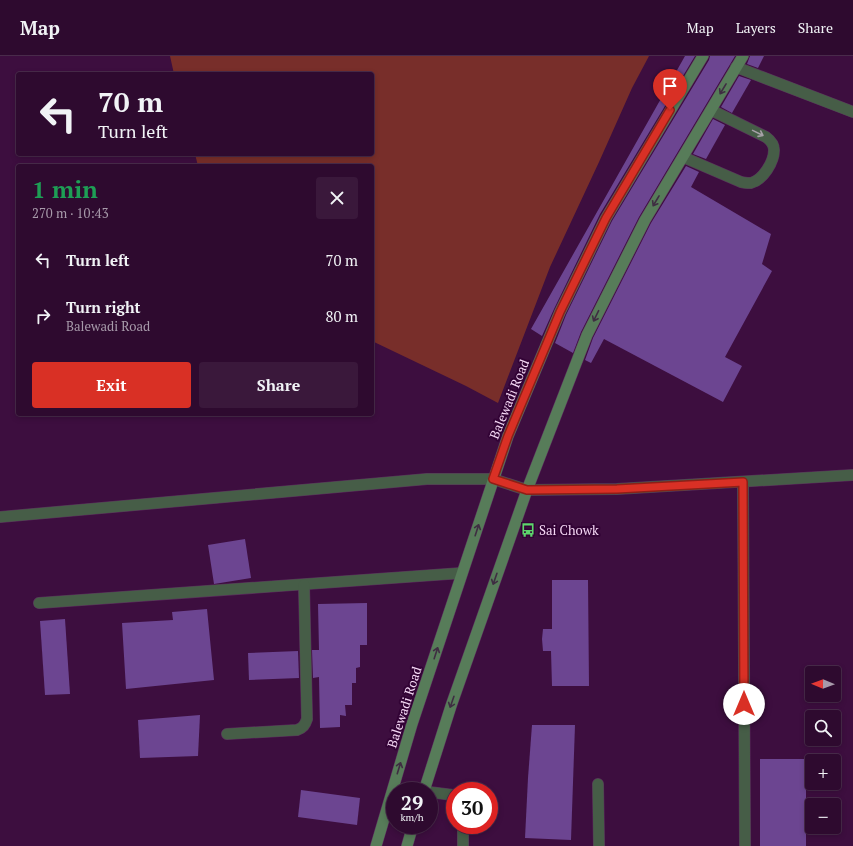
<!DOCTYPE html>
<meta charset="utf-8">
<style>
:root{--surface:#2e0a2f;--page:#3a183b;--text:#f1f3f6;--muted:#a79aaa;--line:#492b4b;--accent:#d93025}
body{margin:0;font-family:"PT Serif",serif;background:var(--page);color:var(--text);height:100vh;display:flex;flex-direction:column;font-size:15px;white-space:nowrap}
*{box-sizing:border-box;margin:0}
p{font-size:13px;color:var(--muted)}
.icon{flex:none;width:22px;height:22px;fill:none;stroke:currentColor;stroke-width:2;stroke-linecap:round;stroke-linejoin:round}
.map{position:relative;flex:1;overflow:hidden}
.panel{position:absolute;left:16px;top:108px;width:358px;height:252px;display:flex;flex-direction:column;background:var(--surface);border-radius:4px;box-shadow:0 2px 6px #0003,0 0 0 1px var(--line)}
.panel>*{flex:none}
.banner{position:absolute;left:16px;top:16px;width:358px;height:84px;border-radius:4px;box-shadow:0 2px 6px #0003,0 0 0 1px var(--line);background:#2e0a2f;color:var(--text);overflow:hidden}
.needle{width:26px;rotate:271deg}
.tools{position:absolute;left:805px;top:610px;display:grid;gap:8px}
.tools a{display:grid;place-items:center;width:36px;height:36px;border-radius:4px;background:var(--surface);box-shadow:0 2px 6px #0003,0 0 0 1px var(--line);font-size:20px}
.speed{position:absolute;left:386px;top:726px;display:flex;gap:8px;font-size:20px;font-weight:700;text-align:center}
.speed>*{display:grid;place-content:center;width:52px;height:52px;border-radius:50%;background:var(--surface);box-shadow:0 2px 6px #0003,0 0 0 1px var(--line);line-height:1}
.speed small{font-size:10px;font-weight:400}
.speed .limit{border:6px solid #d22;background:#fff;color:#111}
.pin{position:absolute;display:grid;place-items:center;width:34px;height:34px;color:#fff;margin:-41px -17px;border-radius:50% 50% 50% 0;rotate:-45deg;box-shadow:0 0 4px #0007}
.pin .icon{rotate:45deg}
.me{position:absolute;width:44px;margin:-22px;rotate:0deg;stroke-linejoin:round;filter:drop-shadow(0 0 3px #0008)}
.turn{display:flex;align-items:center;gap:14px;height:84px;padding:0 16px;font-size:18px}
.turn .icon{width:52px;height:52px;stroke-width:2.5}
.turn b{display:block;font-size:28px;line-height:34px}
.round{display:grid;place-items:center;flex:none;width:42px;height:42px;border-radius:4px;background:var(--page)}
.overview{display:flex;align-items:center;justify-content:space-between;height:68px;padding:0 16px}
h1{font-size:24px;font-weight:700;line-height:30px;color:#1e9e55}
.action{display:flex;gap:8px;margin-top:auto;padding:8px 16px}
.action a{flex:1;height:46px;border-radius:4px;background:var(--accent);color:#fff;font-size:16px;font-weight:700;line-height:46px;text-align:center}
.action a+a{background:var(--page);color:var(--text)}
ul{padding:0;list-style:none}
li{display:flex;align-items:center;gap:12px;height:56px;padding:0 16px}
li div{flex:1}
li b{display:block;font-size:15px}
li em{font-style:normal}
header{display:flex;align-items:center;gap:24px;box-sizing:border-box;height:56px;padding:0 20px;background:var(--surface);border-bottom:1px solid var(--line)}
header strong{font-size:19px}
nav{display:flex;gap:22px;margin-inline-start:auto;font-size:14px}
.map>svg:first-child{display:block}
.green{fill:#782e2a}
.building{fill:#6c4591}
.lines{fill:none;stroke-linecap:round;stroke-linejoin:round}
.service-casing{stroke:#5a2e5c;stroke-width:12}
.minor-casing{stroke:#5a2e5c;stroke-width:12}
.tertiary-casing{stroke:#5a2e5c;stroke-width:12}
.secondary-casing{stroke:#5a2e5c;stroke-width:12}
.service{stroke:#465d47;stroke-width:11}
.minor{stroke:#465d47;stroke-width:11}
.tertiary{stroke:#465d47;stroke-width:11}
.secondary{stroke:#577c59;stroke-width:11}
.oneway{stroke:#3f2d42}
.oneway2{stroke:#a6a1a7}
.route-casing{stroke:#8d1f18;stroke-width:10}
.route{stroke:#d93025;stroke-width:7}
.labels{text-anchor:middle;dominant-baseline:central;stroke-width:4;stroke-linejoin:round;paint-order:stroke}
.street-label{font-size:13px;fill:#f5d8f5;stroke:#320335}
.poi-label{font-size:13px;fill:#f5d8f5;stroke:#320335;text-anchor:start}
</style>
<header>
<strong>Map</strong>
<nav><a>Map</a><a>Layers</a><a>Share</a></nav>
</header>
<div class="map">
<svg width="853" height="790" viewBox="0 0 853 790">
<rect width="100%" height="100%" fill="#3d0e3f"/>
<path class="green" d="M 170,0 L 649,0 L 632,32 L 599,106 L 550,211 L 498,347 L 466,330 L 372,285 L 372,110 L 198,110 L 195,98 L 372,98 L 372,18 L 174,18 Z"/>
<g class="building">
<path d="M 685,0 L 695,0 L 600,158 L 554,253 L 542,280 L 531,273 Z"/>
<path d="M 710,0 L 735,0 L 639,161 L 581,276 L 573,297 L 555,287 L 566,259 L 612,165 L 709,4 Z"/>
<path d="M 750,0 L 764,0 L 758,12 L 747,8 Z"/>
<path d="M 739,20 L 751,24 L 732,57 L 721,51 Z"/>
<path d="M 713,63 L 725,69 L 706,103 L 693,98 Z"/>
<path d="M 686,110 L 699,116 L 691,131 L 771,178 L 762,208 L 772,215 L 725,301 L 742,310 L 723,346 L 604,283 L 591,307 L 585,304 L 593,282 L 651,167 Z"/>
<path d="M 245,483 L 251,522 L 214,528 L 208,489 Z"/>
<path d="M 552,524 L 588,524 L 589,630 L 552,630 L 551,595 L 543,595 L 542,583 L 543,573 L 552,573 Z"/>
<path d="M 367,547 L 367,589 L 360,589 L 360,611 L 356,612 L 356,627 L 352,627 L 352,649 L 345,649 L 346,660 L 340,659 L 340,671 L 320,672 L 319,621 L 313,622 L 312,594 L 319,594 L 318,548 Z"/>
<path d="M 207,553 L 214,624 L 126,633 L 122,567 L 173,564 L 172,556 Z"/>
<path d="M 65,563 L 70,638 L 45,639 L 40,565 Z"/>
<path d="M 298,595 L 299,622 L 249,624 L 248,597 Z"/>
<path d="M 200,659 L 198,700 L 140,702 L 138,664 Z"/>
<path d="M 532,669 L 575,669 L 571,784 L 525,782 L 528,722 Z"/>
<rect x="760" y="703" width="46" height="87"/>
<path d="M 301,734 L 360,742 L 357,769 L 298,761 Z"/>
</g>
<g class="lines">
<defs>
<g id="service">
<path d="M 683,101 L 741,126 C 744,127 748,127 751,127 C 763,124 774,106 774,94 C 774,89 770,84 766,81 L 711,54"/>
<path d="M 39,547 L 462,517"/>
<path d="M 227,678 L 297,674 C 303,672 305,669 307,663 L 304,529"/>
<path d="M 598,728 L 599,790"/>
</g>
<g id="minor">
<path d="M 736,11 L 853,56"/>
<path d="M 743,426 L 745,790"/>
<path d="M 429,736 L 453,739 L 455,747"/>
<path d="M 463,769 L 463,790"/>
</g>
<path id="tertiary" d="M 0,461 L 427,423 L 493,423 L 527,434 L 617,433 L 853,419"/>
<g id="secondary">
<path d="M 424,735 L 451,650 L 527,434 L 587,279 L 645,164 L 743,0"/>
<path d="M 376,790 L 412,668 L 508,380 L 560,256 L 606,162 L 703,0"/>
<path d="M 407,790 L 413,769"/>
</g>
</defs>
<use href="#service" class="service-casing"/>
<use href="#minor" class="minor-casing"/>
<use href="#tertiary" class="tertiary-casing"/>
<use href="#secondary" class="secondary-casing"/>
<use href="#service" class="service"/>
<use href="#minor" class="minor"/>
<use href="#tertiary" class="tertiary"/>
<use href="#secondary" class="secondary"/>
</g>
<defs><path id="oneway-shaft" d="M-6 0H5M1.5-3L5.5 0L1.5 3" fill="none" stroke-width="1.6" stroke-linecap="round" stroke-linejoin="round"/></defs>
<g class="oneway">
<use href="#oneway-shaft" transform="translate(723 33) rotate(121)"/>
<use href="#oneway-shaft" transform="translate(656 145) rotate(121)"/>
<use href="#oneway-shaft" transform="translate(596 260) rotate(116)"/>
<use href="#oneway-shaft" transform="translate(477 474) rotate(-72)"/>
<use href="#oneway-shaft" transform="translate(495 523) rotate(109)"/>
<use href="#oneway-shaft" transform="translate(436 597) rotate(-72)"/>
<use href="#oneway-shaft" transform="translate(452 646) rotate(109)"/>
<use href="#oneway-shaft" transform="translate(399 712) rotate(-73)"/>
</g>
<use class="oneway2" href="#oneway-shaft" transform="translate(758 77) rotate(26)"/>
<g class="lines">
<defs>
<path id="route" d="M 670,54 L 606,162 L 560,256 L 508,380 L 493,423 L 527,434 L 617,433 L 743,426 L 744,648"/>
</defs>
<use href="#route" class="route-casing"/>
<use href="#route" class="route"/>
</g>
<defs>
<symbol id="bus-bare" viewBox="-9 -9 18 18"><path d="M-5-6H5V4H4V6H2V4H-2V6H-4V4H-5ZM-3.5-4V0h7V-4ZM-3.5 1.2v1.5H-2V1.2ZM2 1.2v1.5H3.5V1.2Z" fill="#5dd56c" stroke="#320335" stroke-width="2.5" paint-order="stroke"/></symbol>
</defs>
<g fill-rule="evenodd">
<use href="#bus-bare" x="518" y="464" width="20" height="20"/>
</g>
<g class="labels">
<g class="street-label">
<text transform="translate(509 343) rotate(-68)">Balewadi Road</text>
<text transform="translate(404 651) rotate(-72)">Balewadi Road</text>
</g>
<g class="poi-label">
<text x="539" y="474">Sai Chowk</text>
</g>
</g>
</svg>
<div class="tools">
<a><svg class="needle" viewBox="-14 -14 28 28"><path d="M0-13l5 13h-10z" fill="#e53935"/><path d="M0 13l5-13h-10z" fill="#a79aaa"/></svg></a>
<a><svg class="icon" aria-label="search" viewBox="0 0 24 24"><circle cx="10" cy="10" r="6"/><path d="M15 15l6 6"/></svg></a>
<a>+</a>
<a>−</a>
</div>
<div class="speed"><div>29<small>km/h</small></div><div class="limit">30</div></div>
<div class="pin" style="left:670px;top:54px;background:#d93025"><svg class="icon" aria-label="arrive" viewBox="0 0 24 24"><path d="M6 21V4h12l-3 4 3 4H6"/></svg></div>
<svg class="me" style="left:744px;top:648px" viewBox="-20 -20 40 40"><circle r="19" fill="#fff"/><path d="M0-13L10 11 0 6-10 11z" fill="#d93025"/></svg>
<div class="banner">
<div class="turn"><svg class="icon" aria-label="left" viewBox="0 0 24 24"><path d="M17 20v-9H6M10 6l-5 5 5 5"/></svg><div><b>70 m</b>Turn left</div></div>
</div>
<section class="panel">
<div class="overview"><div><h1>1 min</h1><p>270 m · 10:43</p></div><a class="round"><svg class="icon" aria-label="close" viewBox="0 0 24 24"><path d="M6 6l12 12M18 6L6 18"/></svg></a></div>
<ul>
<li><svg class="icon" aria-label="left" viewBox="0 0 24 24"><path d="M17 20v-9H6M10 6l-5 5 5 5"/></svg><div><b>Turn left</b></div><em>70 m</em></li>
<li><svg class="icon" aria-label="right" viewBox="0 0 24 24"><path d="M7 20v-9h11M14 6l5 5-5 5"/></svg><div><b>Turn right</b><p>Balewadi Road</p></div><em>80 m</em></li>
</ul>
<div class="action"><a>Exit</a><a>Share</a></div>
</section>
</div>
